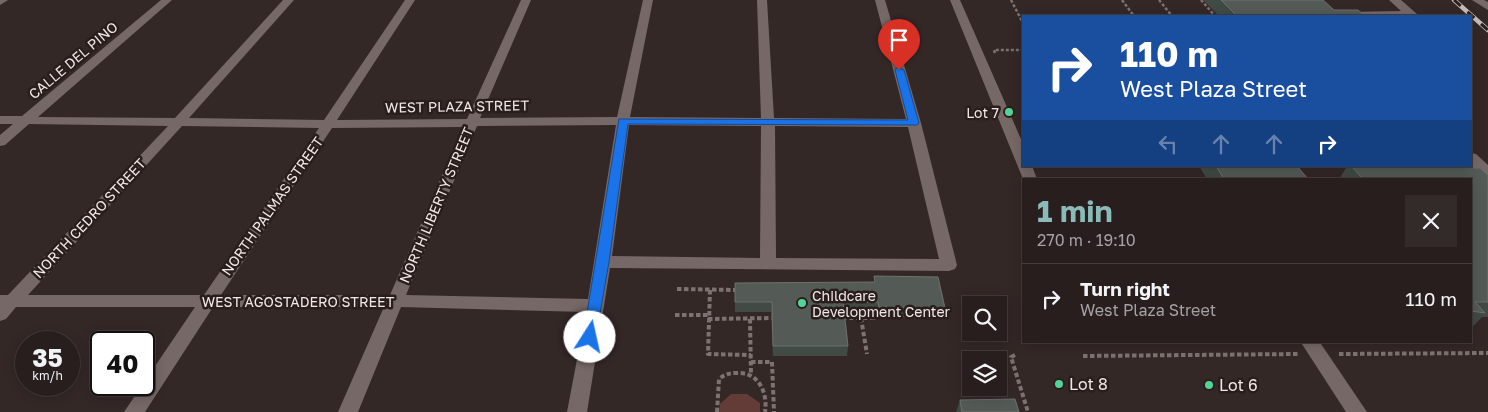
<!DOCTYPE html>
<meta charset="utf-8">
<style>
:root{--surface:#271e1d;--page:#332b2a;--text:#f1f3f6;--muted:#a4a2a4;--line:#433c3b;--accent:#8bbbb9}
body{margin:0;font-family:"Golos Text",sans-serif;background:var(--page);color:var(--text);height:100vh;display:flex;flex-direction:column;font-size:19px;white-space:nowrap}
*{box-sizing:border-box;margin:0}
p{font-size:16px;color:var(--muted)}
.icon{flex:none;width:28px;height:28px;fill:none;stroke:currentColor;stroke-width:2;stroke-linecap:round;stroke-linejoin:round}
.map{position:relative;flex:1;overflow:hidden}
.details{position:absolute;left:1022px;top:178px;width:450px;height:165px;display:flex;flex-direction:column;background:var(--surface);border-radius:0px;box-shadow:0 2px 12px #0003,0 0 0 1px var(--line)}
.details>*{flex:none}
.banner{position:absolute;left:1022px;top:15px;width:450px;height:152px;border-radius:0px;box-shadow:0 2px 12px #0003,0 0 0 1px var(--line);background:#1a4fa0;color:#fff;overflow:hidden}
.fabs{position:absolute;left:962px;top:296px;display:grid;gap:10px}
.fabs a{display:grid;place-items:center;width:45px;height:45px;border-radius:0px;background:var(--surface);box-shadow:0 2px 12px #0003,0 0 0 1px var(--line);font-size:25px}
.speed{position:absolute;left:15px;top:331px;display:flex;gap:10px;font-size:25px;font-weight:700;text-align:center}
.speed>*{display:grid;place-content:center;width:65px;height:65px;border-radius:50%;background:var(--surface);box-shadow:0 2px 12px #0003,0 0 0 1px var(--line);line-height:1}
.speed small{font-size:12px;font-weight:400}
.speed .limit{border:2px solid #111;border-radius:8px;background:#fff;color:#111}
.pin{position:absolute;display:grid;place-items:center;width:42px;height:42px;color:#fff;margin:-51px -21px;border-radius:50% 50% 50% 0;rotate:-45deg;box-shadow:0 0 5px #0007}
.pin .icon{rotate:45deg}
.me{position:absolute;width:55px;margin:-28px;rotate:10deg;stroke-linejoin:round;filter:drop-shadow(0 0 4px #0008)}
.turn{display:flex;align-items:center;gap:18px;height:105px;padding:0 15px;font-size:22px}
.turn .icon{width:65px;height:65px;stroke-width:2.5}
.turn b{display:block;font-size:35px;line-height:42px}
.lanes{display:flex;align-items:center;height:48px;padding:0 15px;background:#0003;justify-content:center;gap:25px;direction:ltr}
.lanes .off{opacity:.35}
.round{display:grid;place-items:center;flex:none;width:52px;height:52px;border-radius:0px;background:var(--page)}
.overview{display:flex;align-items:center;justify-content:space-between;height:85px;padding:0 15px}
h1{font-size:30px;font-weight:700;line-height:38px;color:var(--accent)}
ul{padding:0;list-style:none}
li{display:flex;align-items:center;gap:15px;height:70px;padding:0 15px;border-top:1px solid var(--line)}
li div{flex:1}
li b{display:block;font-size:19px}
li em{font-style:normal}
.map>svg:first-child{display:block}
.green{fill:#633c38}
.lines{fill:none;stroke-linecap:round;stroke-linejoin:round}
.path-far1{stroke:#7d7271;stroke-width:2.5;stroke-dasharray:3 2;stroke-linecap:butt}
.path{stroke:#7d7271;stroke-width:4;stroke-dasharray:4.5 2.5;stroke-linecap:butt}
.minor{fill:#766866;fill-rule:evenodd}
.rail-casing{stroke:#c6bdbc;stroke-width:4.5}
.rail{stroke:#2a1e1d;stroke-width:3;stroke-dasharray:9;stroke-linecap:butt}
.wall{fill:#414a44}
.building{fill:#545b56;stroke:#6d716d}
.route{fill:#1a73e8;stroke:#114b97}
.poi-dot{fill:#54d396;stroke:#2a1e1d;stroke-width:2}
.labels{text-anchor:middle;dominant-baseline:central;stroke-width:5;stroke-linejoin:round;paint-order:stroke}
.street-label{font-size:14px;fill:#f1e9e8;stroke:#2a1e1d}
.poi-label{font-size:14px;fill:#f1e9e8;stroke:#2a1e1d;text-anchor:end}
.near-poi-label{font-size:16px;fill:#f1e9e8;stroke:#2a1e1d;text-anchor:start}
</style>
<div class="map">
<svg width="1488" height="412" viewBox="0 0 1488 412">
<rect width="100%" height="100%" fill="#342827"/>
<path class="green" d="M 731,394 L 747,394 L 760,403 L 760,412 L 719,412 L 720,404 Z"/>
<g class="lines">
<g class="path-far1">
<path d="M 1011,0 L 1024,25"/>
<path d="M 1122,0 L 1134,16"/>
<path d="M 1159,0 L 1172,16"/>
<path d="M 1201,0 L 1215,16"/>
<path d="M 995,53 L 994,50 L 1024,50"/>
</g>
<g class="path">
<path d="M 677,289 L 738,290"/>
<path d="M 710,290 L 708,354 L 751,355"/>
<path d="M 675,315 L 709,315"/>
<path d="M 842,318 L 874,318 L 872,309"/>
<path d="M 861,318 L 867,354"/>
<path d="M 708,319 L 775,318"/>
<path d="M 750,319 L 751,374"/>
<path d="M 1339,354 L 1488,353"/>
<path d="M 1015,355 L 1011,357 L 1028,412"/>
<path d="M 1083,356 L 1298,354"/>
<path d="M 751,362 L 772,362 L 774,412"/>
<path d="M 717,412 L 719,379 C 725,374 730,373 737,373 C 759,372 768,393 765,412"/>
</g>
<g class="minor">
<path d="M 0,0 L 8,0 L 0,5 Z"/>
<path d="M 161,0 L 172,0 L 38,117 L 175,118 L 283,0 L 294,0 L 189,118 L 324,120 L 405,0 L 415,0 L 337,120 L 467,119 L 521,0 L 531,0 L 480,118 L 617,117 L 643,0 L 653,0 L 630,117 L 761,118 L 757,0 L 767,0 L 774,118 L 906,119 L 875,0 L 885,0 L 921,123 L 957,265 L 955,269 L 949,271 L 610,268 L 587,412 L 567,412 L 586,312 L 401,307 L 358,412 L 338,412 L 384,307 L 213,307 L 145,412 L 124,412 L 195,307 L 16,307 L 6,319 L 0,321 L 0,295 L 8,295 L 168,126 L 29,124 L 5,145 L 0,146 L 0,135 L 13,124 L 0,124 L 0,116 L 22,116 ZM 616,125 L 588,299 L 406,295 L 477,126 ZM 629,125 L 761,126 L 760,258 L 612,256 ZM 182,126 L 319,128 L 204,295 L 28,295 ZM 775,126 L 908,127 L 939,259 L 776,258 ZM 463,127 L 390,295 L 221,295 L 332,128 Z"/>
<path d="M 950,0 L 960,0 L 1024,146 L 1024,166 L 1032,166 L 1037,179 L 1023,179 Z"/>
<path d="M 1389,0 L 1401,0 L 1417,14 L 1416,16 L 1339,15 L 1344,12 L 1401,11 Z"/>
<path d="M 1472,0 L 1484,0 L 1488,2 L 1488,10 Z"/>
<path d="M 1471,153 L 1476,154 L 1488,165 L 1488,177 L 1483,176 L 1471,165 Z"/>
<path d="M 1300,341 L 1319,341 L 1367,412 L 1346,412 Z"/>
</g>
<defs>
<path id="rail" d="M 1454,0 L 1488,30"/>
</defs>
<use href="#rail" class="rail-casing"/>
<use href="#rail" class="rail"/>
</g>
<g class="wall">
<path d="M 1203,0 L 1323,0 L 1334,10 L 1365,16 L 1219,16 Z"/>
<path d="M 1199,166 L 1297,166 L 1308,179 L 1207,179 Z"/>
<path d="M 1347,166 L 1471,166 L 1488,175 L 1488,317 L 1482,317 L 1471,328 L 1471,179 L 1341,179 L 1340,178 Z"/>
<path d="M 874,276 L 945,308 L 943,318 L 877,317 L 877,312 L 845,312 L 848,346 L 847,356 L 773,356 L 771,312 L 735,312 L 735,283 L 874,282 Z"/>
<path d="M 960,400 L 1019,412 L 956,412 Z"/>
</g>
<g class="building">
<path d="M 1221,0 L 1323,0 L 1334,10 L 1358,10 L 1365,16 L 1237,16 Z"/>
<path d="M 1216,166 L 1297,166 L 1308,179 L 1224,179 Z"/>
<path d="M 1351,166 L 1471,166 L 1474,168 L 1480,168 L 1488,175 L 1488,302 L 1475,302 L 1485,313 L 1471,311 L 1471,179 L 1363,179 Z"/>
<path d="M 874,276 L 938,277 L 945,308 L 879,307 L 878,302 L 843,302 L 848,346 L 773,346 L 772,302 L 735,302 L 735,283 L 875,282 Z"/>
<path d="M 1015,399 L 1019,412 L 962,412 L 960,400 Z"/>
</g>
<path class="route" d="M 896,68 L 899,68 L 904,70 L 919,123 L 917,125 L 628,124 L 609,262 L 596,337 L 595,341 L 590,343 L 585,341 L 583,337 L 619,119 L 908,120 L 895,70 Z"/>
<g class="poi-dot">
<circle cx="1009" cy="112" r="5"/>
<circle cx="802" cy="303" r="5"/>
<circle cx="1059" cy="384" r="5"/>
<circle cx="1209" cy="385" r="5"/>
</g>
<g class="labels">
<g class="street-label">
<text transform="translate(73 60) rotate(-40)">CALLE DEL PINO</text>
<text transform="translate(457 106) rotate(-1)">WEST PLAZA STREET</text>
<text transform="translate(436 205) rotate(-67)">NORTH LIBERTY STREET</text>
<text transform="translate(272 206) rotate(-55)">NORTH PALMAS STREET</text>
<text transform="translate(89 218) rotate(-47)">NORTH CEDRO STREET</text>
<text x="298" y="301">WEST AGOSTADERO STREET</text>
</g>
<g class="poi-label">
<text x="999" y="112">Lot 7</text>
<text x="812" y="295" text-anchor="start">Childcare<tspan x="812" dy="16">Development Center</tspan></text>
</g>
<g class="near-poi-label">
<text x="1069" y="384">Lot 8</text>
<text x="1219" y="385">Lot 6</text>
</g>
</g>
</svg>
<div class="fabs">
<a><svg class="icon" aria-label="search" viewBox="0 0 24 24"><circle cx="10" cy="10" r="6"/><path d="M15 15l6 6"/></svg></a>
<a><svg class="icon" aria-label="layers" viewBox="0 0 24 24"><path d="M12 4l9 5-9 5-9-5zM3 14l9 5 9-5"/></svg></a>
</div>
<div class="speed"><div>35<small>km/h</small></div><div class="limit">40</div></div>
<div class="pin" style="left:899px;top:70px;background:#d93025"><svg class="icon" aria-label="arrive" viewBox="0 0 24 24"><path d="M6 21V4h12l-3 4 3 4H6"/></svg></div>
<svg class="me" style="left:590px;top:337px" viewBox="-20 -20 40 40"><circle r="19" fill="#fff"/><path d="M0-13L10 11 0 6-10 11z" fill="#1a73e8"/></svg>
<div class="banner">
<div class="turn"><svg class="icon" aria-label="right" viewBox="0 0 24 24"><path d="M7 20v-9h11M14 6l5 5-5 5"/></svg><div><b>110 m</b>West Plaza Street</div></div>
<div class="lanes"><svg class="icon off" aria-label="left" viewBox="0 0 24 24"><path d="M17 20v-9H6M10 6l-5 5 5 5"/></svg><svg class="icon off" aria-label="ahead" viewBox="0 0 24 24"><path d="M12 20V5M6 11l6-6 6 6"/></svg><svg class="icon off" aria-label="ahead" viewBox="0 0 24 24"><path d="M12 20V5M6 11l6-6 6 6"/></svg><svg class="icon" aria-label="right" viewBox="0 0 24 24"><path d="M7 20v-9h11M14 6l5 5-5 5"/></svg></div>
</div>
<section class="details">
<div class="overview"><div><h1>1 min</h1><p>270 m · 19:10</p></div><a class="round"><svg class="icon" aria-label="close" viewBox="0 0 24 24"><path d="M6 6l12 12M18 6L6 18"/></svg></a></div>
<ul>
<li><svg class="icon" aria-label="right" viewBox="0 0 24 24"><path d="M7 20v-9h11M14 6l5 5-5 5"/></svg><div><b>Turn right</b><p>West Plaza Street</p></div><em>110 m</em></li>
</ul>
</section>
</div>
